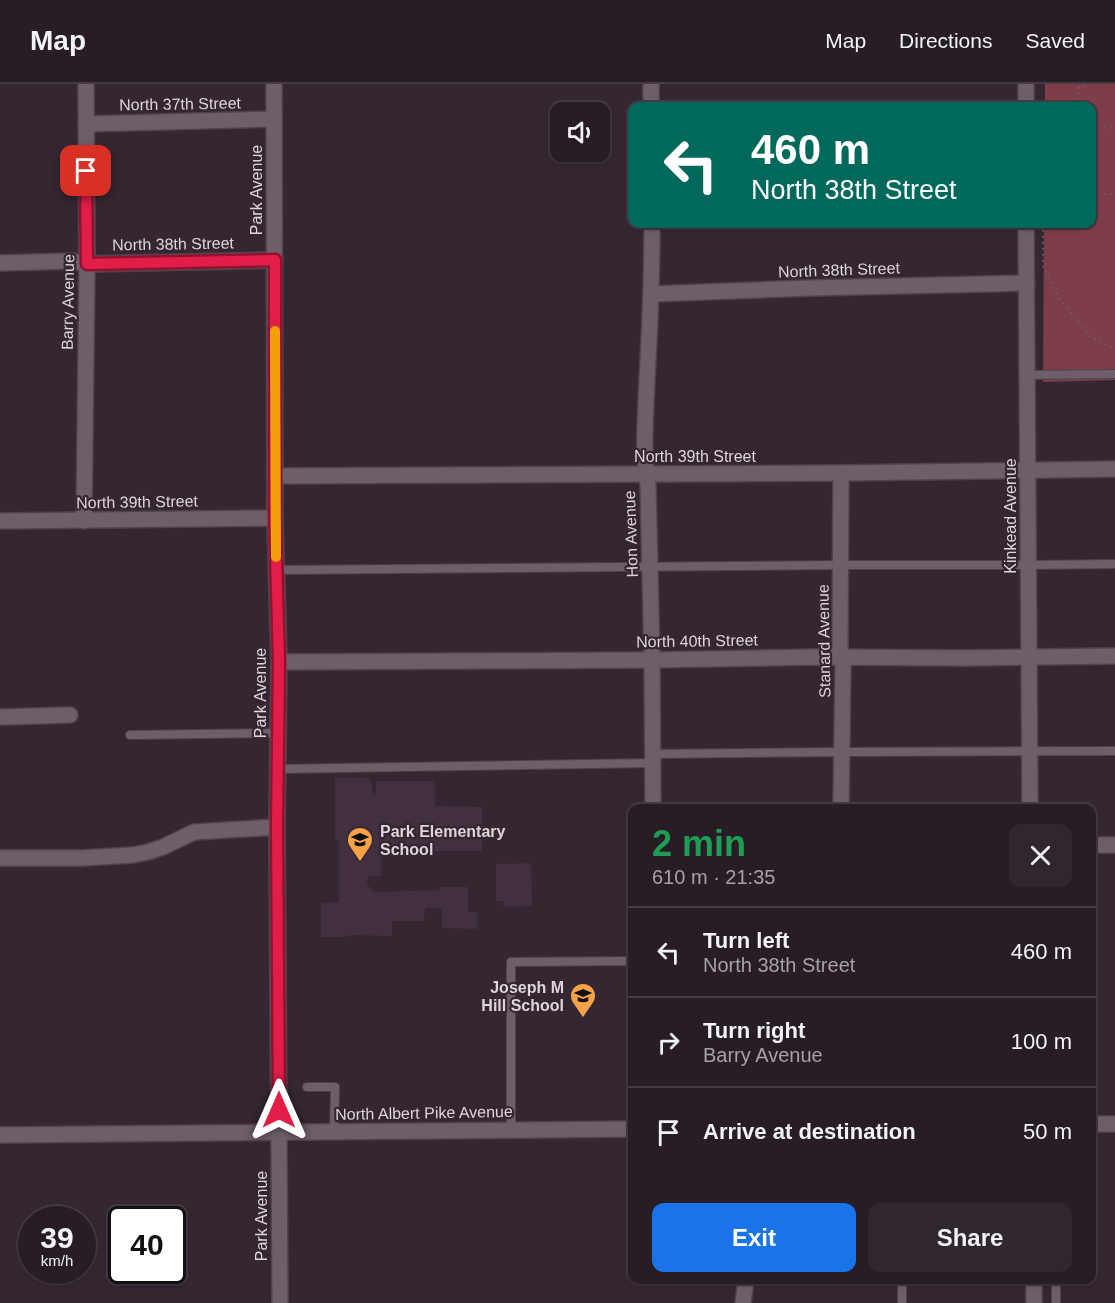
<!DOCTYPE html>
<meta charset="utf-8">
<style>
:root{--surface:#281d26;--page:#30262e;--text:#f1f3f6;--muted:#a5a2a7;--line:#443b43;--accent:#1a73e8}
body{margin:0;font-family:Arial,sans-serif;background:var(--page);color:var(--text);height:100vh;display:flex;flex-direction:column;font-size:22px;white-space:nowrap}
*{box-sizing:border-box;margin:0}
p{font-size:20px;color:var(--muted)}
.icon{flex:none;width:33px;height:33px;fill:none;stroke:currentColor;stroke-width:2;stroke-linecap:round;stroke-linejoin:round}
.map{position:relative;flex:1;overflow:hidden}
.panel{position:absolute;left:628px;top:720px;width:468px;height:480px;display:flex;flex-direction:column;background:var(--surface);border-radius:12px;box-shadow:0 2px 4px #0004,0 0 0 2px var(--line)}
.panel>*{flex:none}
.top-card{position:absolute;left:628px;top:18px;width:468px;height:126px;border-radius:12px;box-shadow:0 2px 4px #0004,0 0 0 2px var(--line);background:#00695c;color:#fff;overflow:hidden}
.fabs{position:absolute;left:550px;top:18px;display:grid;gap:12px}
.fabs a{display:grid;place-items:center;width:60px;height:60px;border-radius:12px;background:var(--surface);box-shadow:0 2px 4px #0004,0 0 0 2px var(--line);font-size:30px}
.speed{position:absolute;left:18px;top:1122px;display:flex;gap:12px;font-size:30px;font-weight:700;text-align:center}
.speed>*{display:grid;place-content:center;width:78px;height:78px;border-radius:50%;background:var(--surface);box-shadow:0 2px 4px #0004,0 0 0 2px var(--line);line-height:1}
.speed small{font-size:15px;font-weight:400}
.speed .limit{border:3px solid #111;border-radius:9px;background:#fff;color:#111}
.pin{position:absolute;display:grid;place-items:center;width:51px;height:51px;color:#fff;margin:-26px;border-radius:12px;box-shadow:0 3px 9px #0006}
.me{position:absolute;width:66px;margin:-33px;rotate:0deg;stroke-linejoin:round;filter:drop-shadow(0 0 4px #0008)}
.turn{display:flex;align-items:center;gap:21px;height:126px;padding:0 24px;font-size:27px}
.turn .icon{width:78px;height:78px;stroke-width:2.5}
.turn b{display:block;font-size:42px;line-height:51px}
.round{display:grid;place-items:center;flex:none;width:63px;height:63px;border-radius:12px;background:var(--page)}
.overview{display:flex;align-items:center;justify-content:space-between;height:102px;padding:0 24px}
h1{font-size:36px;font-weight:600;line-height:45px;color:#1e9e55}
.action{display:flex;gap:12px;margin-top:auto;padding:12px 24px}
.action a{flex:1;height:69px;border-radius:12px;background:var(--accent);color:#fff;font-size:24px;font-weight:600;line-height:69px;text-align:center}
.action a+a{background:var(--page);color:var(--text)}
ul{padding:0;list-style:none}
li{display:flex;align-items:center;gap:18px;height:90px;padding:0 24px;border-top:2px solid var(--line)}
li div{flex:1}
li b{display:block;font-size:22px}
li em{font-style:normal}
header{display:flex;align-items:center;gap:36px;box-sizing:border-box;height:84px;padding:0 30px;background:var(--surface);border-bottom:2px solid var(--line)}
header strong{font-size:28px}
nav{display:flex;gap:33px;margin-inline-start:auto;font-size:21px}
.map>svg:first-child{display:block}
.built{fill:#422f3f}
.green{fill:#7d3e4a}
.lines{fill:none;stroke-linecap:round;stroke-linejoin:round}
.service-casing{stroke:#4e434c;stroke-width:10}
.minor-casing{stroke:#4e434c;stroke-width:18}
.tertiary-casing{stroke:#4e434c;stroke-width:18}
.path{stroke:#6c5f69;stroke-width:2;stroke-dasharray:1.5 4.5;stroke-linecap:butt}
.service{stroke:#6e5e6a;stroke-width:8}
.minor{stroke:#6e5e6a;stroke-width:15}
.tertiary{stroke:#6e5e6a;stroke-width:15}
.route-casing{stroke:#92132f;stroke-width:15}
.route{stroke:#e11d48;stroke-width:10}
.slow{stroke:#f59e0b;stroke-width:10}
.labels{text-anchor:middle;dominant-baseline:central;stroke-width:4.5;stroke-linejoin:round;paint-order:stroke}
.street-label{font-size:16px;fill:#ded4db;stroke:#352732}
.poi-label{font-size:16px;font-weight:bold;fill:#ded4db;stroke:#352732;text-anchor:start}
</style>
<header>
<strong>Map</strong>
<nav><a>Map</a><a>Directions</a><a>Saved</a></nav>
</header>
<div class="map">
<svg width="1115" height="1219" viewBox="0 0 1115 1219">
<rect width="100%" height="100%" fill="#352732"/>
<g class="built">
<path d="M 335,694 L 370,694 L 369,698 L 372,700 L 373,711 L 376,711 L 376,697 L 435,697 L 435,722 L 482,723 L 482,767 L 381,767 L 381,792 L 369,792 L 366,800 L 375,808 L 439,806 L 440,803 L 468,803 L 468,828 L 477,828 L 477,845 L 442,844 L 442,824 L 425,824 L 424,837 L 392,837 L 392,852 L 351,851 L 345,853 L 321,853 L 321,819 L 339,818 L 339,756 L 335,755 Z"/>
<path d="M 531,779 L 532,822 L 504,823 L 503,817 L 496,817 L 496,780 Z"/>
</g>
<path class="green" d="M 1045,0 L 1115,0 L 1115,296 L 1043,298 L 1044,140 L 1092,140 L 1092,22 L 1045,22 Z"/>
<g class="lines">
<defs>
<g id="service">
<path d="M 1027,291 L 1115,290"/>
<path d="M 277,486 L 841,481 L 1029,481 L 1115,480"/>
<path d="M 130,651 L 278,649"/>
<path d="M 653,670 L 842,668 L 1115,667"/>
<path d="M 278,685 L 653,679"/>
<path d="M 307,1003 L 335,1003 L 334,1048"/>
<path d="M 511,1046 L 511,878 L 633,877"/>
<path d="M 902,1196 L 902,1219"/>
<path d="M 1056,1196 L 1056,1219"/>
</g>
<g id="minor">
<path d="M 651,0 L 651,22"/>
<path d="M 86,40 L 274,35"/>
<path d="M 652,140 C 652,192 650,243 647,295 C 646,328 642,368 648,400 L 652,576 L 653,724"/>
<path d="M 0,179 L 72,177 L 87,180 L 275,176"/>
<path d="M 651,210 L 811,204 L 1027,199"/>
<path d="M 841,389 L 840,564 L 843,581 L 841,724"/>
<path d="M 275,392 L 841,389 L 1115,385"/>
<path d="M 0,437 L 275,434"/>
<path d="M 84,437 L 87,180 L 86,0"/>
<path d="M 279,578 L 652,576 L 818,573 L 965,574 L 1115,572"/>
<path d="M 0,633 L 70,631"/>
<path d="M 1092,761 L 1115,761"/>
<path d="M 0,774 L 82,774 L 133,771 L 148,768 L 163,763 L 194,748 L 277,743"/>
<path d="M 743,1219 L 746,1196"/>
</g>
<g id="tertiary">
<path d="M 274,0 L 275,434 L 279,578 L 277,743 L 280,1219"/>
<path d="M 1026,0 L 1026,22"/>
<path d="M 1026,140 L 1030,724"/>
<path d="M 1092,1040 L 1115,1040"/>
<path d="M 0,1051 L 633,1045"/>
<path d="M 1034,1196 L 1034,1219"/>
</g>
</defs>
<use href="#service" class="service-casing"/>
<use href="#minor" class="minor-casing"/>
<use href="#tertiary" class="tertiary-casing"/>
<g class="path">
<path d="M 1077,22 L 1079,4 L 1088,0"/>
<path d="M 1105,44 L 1115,42"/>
<path d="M 1104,110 L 1115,110"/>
<path d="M 1043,140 L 1043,182 L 1061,217 L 1091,253 L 1115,265"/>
</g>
<use href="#service" class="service"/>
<use href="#minor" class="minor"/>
<use href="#tertiary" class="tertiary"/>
</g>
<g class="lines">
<defs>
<path id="route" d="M 86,87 L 87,180 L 275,176 L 275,434 L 279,578 L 277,743 L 279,1026"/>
</defs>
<use href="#route" class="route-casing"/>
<use href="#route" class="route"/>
<path class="slow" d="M 275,247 L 276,473"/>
</g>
<defs>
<symbol id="school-pin" viewBox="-11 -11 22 30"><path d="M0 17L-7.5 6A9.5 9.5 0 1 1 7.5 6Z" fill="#f7a248" stroke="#352732"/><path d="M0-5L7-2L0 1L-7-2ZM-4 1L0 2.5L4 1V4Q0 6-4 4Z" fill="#111"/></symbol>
</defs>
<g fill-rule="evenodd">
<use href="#school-pin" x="345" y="741" width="30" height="40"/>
<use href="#school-pin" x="568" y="897" width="30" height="40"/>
</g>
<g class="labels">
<g class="street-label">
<text transform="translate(180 20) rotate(-1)">North 37th Street</text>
<text transform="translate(256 106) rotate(-90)">Park Avenue</text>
<text transform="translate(173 160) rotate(-1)">North 38th Street</text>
<text transform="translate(839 186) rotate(-2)">North 38th Street</text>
<text transform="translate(68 218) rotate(-89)">Barry Avenue</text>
<text x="695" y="372">North 39th Street</text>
<text transform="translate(137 418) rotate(-1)">North 39th Street</text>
<text transform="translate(1010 432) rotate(-90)">Kinkead Avenue</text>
<text transform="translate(631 450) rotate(-92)">Hon Avenue</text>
<text transform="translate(697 557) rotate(-1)">North 40th Street</text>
<text transform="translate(824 557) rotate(-91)">Stanard Avenue</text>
<text transform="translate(260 609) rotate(-90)">Park Avenue</text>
<text transform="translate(424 1029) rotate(-1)">North Albert Pike Avenue</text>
<text transform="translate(261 1132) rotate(-90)">Park Avenue</text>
</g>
<g class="poi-label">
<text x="380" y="747">Park Elementary<tspan x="380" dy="18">School</tspan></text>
<text x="564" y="903" text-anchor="end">Joseph M<tspan x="564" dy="18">Hill School</tspan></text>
</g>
</g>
</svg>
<div class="fabs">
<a><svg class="icon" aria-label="sound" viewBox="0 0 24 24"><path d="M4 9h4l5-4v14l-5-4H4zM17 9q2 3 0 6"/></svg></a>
</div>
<div class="speed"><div>39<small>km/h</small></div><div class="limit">40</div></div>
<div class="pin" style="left:86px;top:87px;background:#d93025"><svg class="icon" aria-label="arrive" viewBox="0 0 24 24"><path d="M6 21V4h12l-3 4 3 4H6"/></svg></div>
<svg class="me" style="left:279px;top:1026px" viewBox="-20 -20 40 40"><path d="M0-17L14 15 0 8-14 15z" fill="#e11d48" stroke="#fff" stroke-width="4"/></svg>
<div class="top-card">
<div class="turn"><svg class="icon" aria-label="left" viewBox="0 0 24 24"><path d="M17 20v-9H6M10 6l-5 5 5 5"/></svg><div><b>460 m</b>North 38th Street</div></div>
</div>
<section class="panel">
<div class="overview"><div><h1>2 min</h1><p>610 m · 21:35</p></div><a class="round"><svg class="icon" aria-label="close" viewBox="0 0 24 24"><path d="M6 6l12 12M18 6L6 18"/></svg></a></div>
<ul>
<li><svg class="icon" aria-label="left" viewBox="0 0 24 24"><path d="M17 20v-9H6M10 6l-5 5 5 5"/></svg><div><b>Turn left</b><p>North 38th Street</p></div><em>460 m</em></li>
<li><svg class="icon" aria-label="right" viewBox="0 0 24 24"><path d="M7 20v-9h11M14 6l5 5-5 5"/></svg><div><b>Turn right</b><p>Barry Avenue</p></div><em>100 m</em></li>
<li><svg class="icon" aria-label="arrive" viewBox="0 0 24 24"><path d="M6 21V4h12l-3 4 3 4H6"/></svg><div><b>Arrive at destination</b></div><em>50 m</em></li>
</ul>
<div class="action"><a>Exit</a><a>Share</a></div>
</section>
</div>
